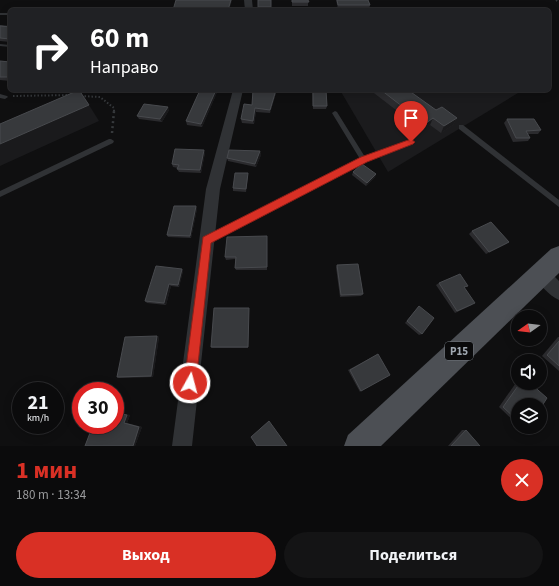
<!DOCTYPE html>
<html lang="ru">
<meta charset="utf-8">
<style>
:root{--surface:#0b0b0c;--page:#141415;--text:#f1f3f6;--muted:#9a9b9d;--line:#2b2b2d;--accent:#d93025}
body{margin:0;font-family:"Source Sans 3",sans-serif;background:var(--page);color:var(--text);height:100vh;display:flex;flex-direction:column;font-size:15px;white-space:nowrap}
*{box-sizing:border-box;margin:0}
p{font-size:13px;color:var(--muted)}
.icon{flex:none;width:22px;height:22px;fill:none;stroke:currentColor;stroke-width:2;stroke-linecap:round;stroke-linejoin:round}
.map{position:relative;height:446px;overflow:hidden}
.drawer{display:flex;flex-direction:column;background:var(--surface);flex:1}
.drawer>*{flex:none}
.top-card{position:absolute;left:8px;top:8px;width:543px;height:84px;border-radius:6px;box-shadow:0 2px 10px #0003,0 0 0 1px var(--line);background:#202124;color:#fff;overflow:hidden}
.needle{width:26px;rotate:256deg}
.buttons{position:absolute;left:511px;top:310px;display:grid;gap:8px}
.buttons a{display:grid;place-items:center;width:36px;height:36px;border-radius:50%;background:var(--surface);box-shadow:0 2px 10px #0003,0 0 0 1px var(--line);font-size:20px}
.speed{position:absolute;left:12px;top:382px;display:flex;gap:8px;font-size:20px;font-weight:700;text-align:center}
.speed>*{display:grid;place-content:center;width:52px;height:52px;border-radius:50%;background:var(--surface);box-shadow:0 2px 10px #0003,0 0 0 1px var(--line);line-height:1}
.speed small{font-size:10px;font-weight:400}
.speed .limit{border:6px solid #d22;background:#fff;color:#111}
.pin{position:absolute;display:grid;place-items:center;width:34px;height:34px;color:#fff;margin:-41px -17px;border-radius:50% 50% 50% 0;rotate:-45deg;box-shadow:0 0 4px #0007}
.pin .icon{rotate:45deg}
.me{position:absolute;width:44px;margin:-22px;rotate:7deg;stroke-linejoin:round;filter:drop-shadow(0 0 3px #0008)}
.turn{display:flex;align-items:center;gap:14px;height:84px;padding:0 16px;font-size:18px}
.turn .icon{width:52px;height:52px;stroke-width:2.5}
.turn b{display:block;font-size:28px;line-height:34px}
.round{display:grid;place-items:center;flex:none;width:42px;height:42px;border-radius:21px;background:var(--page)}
.head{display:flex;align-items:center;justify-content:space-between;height:68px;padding:0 16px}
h1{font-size:24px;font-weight:700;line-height:30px;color:var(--accent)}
.button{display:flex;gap:8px;margin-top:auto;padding:8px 16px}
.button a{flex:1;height:46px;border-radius:24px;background:var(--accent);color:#fff;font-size:16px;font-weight:700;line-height:46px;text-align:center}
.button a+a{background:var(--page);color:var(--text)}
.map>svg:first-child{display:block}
.built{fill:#1b1b1d}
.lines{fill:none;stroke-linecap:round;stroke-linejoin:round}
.path-far1{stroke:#36393c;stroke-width:2;stroke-dasharray:1.5 2;stroke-linecap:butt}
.path{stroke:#36393c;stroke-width:2.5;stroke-dasharray:2 3;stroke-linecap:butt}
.service{fill:#303235;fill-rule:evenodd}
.minor{fill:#303235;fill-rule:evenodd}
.primary{fill:#4c4f54;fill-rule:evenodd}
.wall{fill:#2b2b2e}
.shaded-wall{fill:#1a1a1c}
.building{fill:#37393c;stroke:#484a4e}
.route{fill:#d93025;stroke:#8d1f18}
.labels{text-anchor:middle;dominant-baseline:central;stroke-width:4;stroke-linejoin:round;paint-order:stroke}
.shield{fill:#0a0a0b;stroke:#73797f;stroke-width:1}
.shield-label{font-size:11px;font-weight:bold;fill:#a0a8b1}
</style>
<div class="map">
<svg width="559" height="446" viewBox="0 0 559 446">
<rect width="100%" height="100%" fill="#0f0f10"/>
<path class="built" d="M 340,90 L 523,90 L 388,172 Z"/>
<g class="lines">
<g class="path-far1">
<path d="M 556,0 L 559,2"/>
<path d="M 13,96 L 72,95"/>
<path d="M 81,96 L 100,97 L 114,108 L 114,112"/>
</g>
<path class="path" d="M 112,133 L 114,111"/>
<g class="service">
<rect x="0" y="13" width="10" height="2"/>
<path d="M 0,25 L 10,26 L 10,28 L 0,27 Z"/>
<path d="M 0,44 L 10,45 L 10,47 L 0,46 Z"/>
<path d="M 0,94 L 7,96 L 8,97 L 5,99 L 0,98 Z"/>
<path d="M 335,111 L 337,112 L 365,157 L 411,140 L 414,142 L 413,144 L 366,162 L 210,242 L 207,243 L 204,242 L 203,240 L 204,238 L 360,159 L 332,113 Z"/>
<path d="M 459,125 L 463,125 L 559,200 L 559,207 L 459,129 Z"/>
<path d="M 109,139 L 111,139 L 114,141 L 113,143 L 0,197 L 0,191 Z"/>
</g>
<g class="minor">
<path d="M 244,0 L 252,0 L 253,10 L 245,10 Z"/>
<path d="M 233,90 L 243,90 L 220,189 L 192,446 L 172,446 L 206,189 Z"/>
<path d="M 541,266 L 546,268 L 559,281 L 559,300 C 549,296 538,283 533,273 L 536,268 Z"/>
</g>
<path class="primary" d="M 559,246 L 559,273 L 381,446 L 344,446 L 348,435 L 551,249 Z"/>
</g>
<g class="wall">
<rect x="258" y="0" width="13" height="10"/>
<rect x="292" y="0" width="16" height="6"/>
<path d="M 336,0 L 368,0 L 370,5 L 369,9 L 338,9 Z"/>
<path d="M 0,26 L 10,27 L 10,42 L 0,41 Z"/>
<path d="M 0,61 L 10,62 L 10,81 L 0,80 Z"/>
<path d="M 200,90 L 218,90 L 202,127 L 187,125 L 186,121 Z"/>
<path d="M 253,90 L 281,90 L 281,93 L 276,93 L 270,113 L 256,112 L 254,124 L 242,123 L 241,119 L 252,105 Z"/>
<path d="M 312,90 L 326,90 L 327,106 L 326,109 L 313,109 Z"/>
<path d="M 370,90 L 408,90 L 436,110 L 457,118 L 453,125 L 441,133 L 430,125 L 422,130 Z"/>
<path d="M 169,110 L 162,122 L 139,119 L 137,116 Z"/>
<path d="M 507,119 L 541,130 L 538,134 L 528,134 L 530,138 L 528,141 L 513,142 L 504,123 Z"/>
<path d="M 260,151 L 261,155 L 256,167 L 228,161 L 227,158 Z"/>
<path d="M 205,153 L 201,173 L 179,172 L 177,169 L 178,168 L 173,167 L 172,164 Z"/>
<path d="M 353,172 L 376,174 L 375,177 L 366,186 L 352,175 Z"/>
<path d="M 248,176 L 246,192 L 233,191 L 233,188 Z"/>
<path d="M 196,206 L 197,209 L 191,238 L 168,237 L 167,235 Z"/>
<path d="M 472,231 L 509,242 L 506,244 L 486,254 L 469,234 Z"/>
<path d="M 267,236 L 267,270 L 236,270 L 235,268 L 235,259 L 226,260 L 225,257 Z"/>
<path d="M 337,265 L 363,294 L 361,296 L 340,297 L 336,267 Z"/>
<path d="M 182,269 L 183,271 L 179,287 L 171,286 L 166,305 L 147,303 L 145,301 Z"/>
<path d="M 439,283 L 464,288 L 472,305 L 455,313 L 436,285 Z"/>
<path d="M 419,306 L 422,334 L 419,335 L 405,323 Z"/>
<path d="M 249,309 L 248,348 L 212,348 L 211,347 Z"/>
<path d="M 157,336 L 159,337 L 153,377 L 119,378 L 117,377 Z"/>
<path d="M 558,337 L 559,337 L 559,371 L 542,356 Z"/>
<path d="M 378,354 L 361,391 L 360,392 L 348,370 Z"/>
<path d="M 518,380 L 518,383 L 530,383 L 518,405 L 518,425 L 499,407 Z"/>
<path d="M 116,413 L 130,415 L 127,423 L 142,427 L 135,446 L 115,425 Z"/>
<path d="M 520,427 L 528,427 L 527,429 L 522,429 Z"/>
<path d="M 462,430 L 466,430 L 480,446 L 448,446 Z"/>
</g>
<g class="shaded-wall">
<path d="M 231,0 L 232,0 L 232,1 L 229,10 L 228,10 Z"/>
<path d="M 216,90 L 218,90 L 202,127 L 201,124 Z"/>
<path d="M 276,90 L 276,93 L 270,113 L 270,110 Z"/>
<path d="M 89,105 L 99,121 L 0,166 L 0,144 Z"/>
<path d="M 168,107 L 169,110 L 162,122 L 160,119 Z"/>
<path d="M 255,108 L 256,112 L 254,124 L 253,121 Z"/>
<path d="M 433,118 L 430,125 L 422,130 L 425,124 Z"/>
<path d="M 457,118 L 453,125 L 441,133 L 444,126 Z"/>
<path d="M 204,150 L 205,153 L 201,173 L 200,170 Z"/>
<path d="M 260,151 L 261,155 L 256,167 L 255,164 Z"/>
<path d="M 376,174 L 375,177 L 366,186 L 367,183 Z"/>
<path d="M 196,206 L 197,209 L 191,238 L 190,236 Z"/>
<path d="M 509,242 L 506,244 L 486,254 L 489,252 Z"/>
<path d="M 182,269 L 183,271 L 179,287 L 178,285 Z"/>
<path d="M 169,284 L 171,286 L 166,305 L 164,303 Z"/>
<path d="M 157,336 L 159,337 L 153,377 L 151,376 Z"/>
<path d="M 127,415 L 130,415 L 127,423 L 124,423 Z"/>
<path d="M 139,427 L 142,427 L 135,446 L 133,446 Z"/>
</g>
<g class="building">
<path d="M 176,0 L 231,0 L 228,10 L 173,10 Z"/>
<rect x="258" y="0" width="13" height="7"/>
<path d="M 292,0 L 308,0 L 309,2 L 292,2 Z"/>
<path d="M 337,0 L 368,0 L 370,5 L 338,5 Z"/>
<path d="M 0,26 L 10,27 L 10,39 L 0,38 Z"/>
<path d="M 0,61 L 10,62 L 10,76 L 9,77 L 0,77 Z"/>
<path d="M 79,90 L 89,105 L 0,144 L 0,124 Z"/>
<path d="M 200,90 L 216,90 L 201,124 L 186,121 Z"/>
<path d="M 253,90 L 276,90 L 270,110 L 255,108 L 253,121 L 241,119 L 244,104 L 252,105 Z"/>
<path d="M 313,90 L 326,90 L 327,106 L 313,106 Z"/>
<path d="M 381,90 L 408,90 L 436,110 L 442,107 L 457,118 L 444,126 L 433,118 L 425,124 Z"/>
<path d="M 144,104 L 168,107 L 160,119 L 137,116 Z"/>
<path d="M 507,119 L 534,119 L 541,130 L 526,131 L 530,138 L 516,138 Z"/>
<path d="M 175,149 L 204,150 L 200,170 L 177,169 L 179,165 L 172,164 Z"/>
<path d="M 229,150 L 260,151 L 255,164 L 227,158 Z"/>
<path d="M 362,164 L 376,174 L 367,183 L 353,172 Z"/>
<path d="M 235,173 L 248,173 L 246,189 L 233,188 Z"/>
<path d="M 174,206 L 196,206 L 190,236 L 167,235 Z"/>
<path d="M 491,222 L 509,242 L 489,252 L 472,231 Z"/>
<path d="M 267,236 L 267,267 L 235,268 L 236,257 L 225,257 L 227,237 Z"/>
<path d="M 358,264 L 363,294 L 341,295 L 337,265 Z"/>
<path d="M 156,266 L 182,269 L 178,285 L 169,284 L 164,303 L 145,301 Z"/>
<path d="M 460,274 L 468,286 L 464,287 L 475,303 L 457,311 L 439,283 Z"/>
<path d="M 419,306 L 434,318 L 422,334 L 407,321 Z"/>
<path d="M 214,308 L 249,308 L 248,347 L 211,347 Z"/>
<path d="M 157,336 L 151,376 L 117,377 L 125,337 Z"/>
<path d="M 559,341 L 559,366 L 547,355 Z"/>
<path d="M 378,354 L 390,375 L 361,391 L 350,370 Z"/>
<path d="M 520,383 L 530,383 L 547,398 L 540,409 L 540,405 L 518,405 L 518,421 L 503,407 Z"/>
<path d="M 116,413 L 127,415 L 124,423 L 139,427 L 133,446 L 85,446 L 93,425 L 115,425 L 115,415 Z"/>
<path d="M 269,421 L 287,446 L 257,446 L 251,437 Z"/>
<path d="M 466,430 L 480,446 L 451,446 Z"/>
</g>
<path class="route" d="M 411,139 L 415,142 L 413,144 L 367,162 L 211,243 L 196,383 L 194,387 L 190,389 L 186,387 L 184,383 L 203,237 L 361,157 Z"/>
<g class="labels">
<rect class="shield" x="445" y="342" width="28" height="18" rx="3"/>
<g class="shield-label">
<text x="459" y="351">Р15</text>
</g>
</g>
</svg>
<div class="buttons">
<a><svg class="needle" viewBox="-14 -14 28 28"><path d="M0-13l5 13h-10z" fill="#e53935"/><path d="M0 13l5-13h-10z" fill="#9a9b9d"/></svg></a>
<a><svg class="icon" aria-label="sound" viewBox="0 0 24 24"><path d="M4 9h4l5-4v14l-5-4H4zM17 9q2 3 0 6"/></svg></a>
<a><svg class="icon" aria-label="layers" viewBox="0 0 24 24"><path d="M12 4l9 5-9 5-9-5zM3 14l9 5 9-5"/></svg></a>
</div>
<div class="speed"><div>21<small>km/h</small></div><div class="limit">30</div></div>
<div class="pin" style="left:411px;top:142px;background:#d93025"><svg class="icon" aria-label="arrive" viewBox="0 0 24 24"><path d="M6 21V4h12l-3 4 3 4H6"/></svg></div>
<svg class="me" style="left:190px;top:383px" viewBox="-20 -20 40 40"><circle r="17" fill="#d93025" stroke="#fff" stroke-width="3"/><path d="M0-11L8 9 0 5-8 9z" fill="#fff"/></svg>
<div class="top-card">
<div class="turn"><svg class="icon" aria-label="right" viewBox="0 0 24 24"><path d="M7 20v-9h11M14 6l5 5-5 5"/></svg><div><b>60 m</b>Направо</div></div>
</div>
</div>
<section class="drawer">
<div class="head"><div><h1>1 мин</h1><p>180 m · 13:34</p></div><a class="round" style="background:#d93025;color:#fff"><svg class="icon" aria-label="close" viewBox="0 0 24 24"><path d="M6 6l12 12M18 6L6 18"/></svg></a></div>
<div class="button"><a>Выход</a><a>Поделиться</a></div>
</section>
